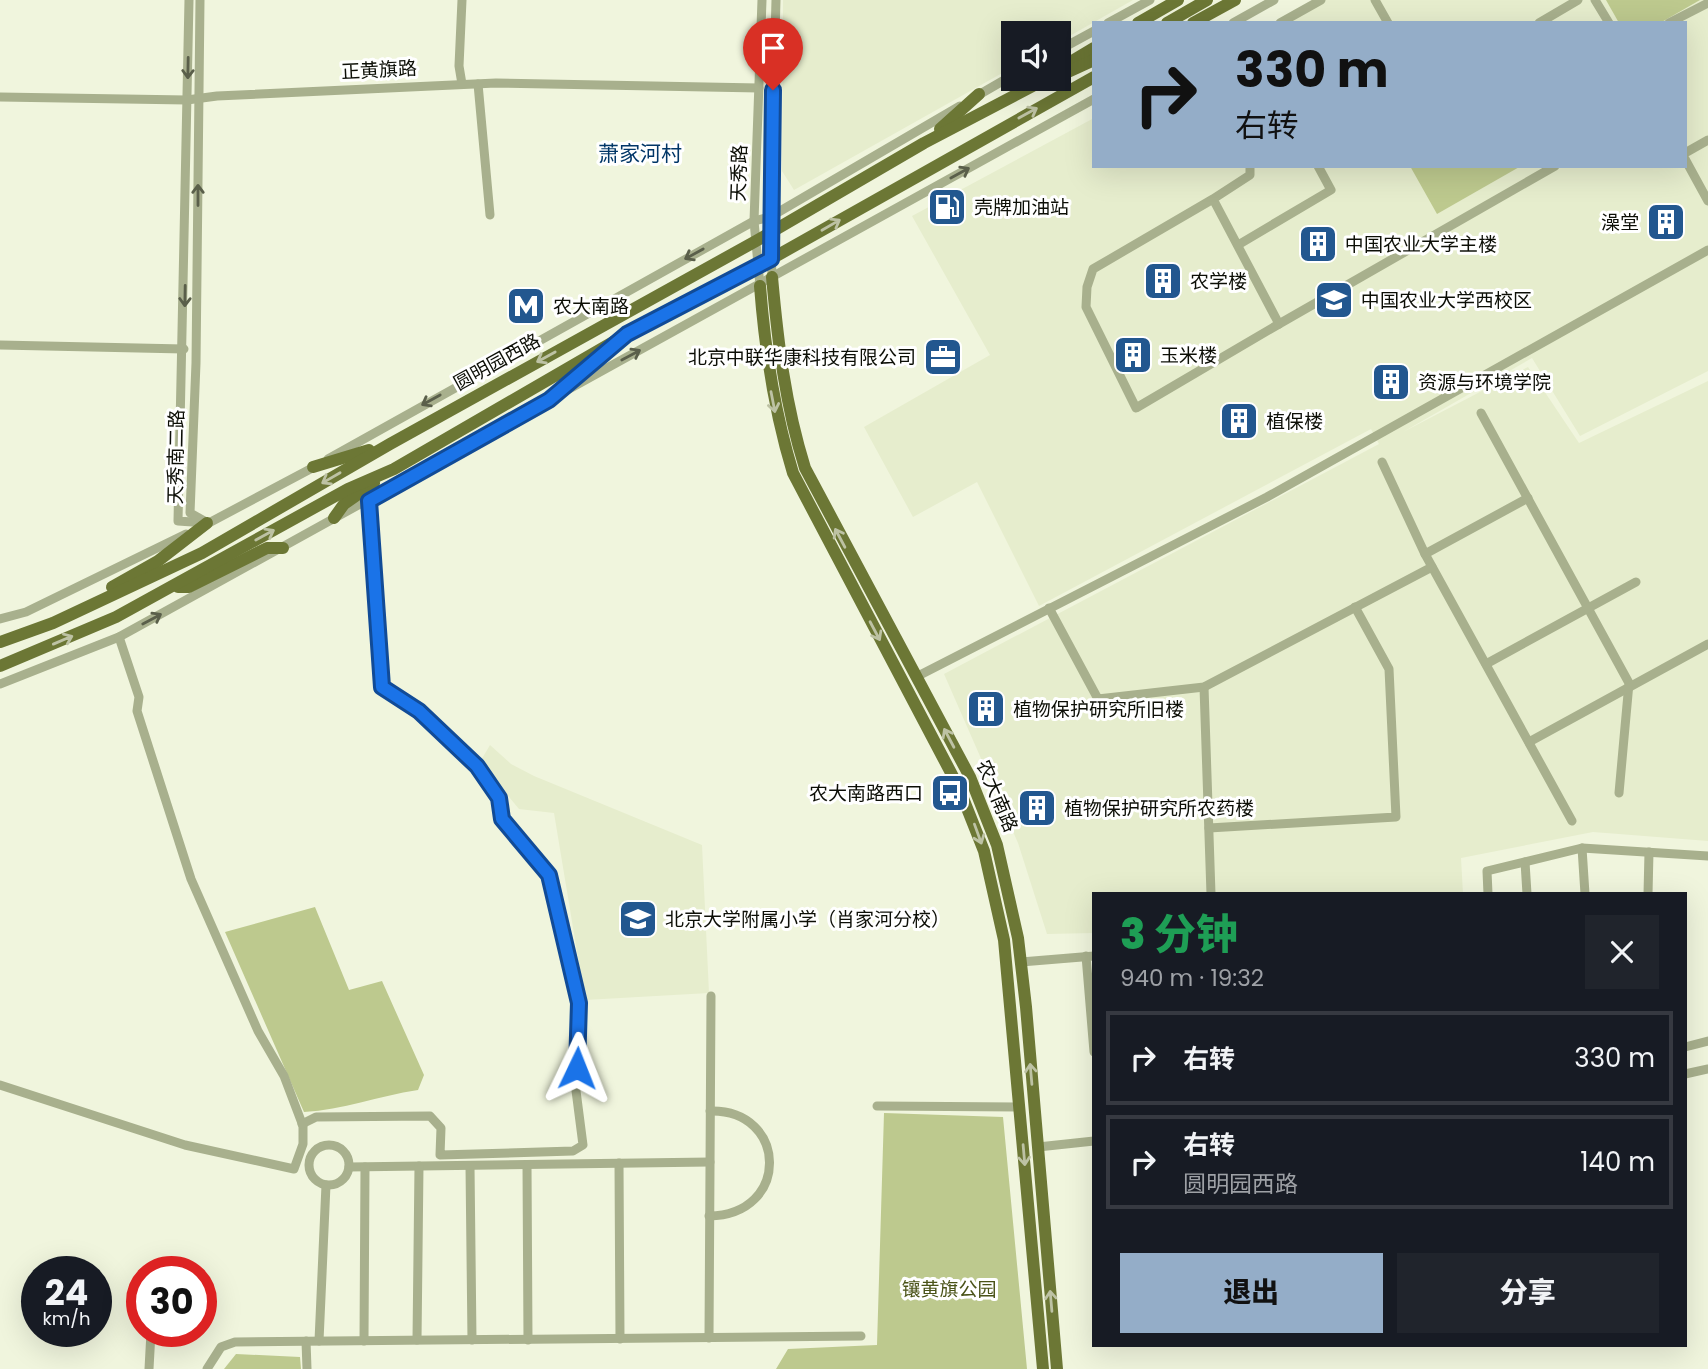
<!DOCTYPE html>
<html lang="zh">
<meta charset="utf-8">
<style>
:root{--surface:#171b24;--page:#20242c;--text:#f1f3f6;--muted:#9ea1a6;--line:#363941;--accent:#94adc8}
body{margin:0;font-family:Poppins,"Noto Sans SC",sans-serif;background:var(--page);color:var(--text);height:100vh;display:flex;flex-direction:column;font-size:26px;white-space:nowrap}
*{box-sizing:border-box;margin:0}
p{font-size:23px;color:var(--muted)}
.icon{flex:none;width:38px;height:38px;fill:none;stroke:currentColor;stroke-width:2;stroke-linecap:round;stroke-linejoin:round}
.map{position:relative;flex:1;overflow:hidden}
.side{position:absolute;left:1092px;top:892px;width:595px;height:455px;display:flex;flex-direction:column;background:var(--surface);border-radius:0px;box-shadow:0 7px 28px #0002}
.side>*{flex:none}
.hud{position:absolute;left:1092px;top:21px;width:595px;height:147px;border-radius:0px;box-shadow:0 7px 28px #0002;background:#94adc8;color:#111;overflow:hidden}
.fabs{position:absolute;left:1001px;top:21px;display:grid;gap:14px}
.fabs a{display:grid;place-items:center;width:70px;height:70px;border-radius:0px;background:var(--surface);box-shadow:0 7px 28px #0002;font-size:35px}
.speed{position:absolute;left:21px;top:1256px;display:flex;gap:14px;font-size:35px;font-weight:700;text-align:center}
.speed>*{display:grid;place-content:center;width:91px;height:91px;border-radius:50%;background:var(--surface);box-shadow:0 7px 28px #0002;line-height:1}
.speed small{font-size:18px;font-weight:400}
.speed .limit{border:10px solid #d22;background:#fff;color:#111}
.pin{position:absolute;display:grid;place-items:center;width:60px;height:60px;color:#fff;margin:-72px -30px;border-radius:50% 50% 50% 0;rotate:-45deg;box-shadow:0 0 7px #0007}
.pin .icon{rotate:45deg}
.me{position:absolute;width:77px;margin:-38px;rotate:2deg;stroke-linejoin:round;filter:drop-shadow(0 0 5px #0008)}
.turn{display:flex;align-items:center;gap:24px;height:147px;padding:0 28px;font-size:32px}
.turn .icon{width:91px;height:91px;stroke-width:2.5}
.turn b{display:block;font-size:49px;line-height:60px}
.round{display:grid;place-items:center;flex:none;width:74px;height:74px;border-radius:0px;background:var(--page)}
.head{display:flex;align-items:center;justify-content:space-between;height:119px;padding:0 28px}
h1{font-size:42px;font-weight:800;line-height:52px;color:#1e9e55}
.button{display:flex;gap:14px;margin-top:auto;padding:14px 28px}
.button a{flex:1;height:80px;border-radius:0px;background:var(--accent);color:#111;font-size:28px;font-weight:800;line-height:80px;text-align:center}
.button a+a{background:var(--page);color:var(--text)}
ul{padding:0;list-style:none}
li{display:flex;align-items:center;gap:21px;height:94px;margin:0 14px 10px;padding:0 14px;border:4px solid var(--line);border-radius:0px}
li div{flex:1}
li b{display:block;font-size:26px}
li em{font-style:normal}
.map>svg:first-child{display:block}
.built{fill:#e6edcd}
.green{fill:#bdc98e}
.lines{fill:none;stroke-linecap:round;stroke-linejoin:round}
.minor{stroke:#a8b08d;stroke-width:9}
.major{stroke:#6c7735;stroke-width:12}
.oneway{stroke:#5a5f4a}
.oneway2{stroke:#bdc2a4}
.route-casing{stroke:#114b97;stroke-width:18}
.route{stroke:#1a73e8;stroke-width:12}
.labels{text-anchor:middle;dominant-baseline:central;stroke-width:6;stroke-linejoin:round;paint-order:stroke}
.street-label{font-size:19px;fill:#0c0e06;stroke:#fff}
.poi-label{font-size:19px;fill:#0c0e06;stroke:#fff;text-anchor:start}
.park-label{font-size:19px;fill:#4a5318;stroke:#fff}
.neighbourhood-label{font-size:21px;fill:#013667;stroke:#fff}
</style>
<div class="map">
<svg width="1708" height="1369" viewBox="0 0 1708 1369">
<rect width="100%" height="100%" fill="#f0f5dd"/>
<g class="built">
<path d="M 783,0 L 1133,0 L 1059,42 L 1059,33 L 1013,33 L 1013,67 L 794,190 L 782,171 Z"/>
<path d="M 1316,0 L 1708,0 L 1708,371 L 1580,436 L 1532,358 L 1403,432 L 1528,367 L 1579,443 L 1708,381 L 1708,841 L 1593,832 L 1461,858 L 1463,894 L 1094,894 L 1094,933 L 1047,934 L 1018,843 L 944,674 L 1379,444 L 1371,429 L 1039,606 L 977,482 L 913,517 L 864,427 L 990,355 L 912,216 L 1094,118 L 1094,166 L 1685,166 L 1685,23 L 1273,23 Z"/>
<path d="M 490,745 L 511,764 L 534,776 L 702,845 L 709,993 L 585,1000 L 554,813 L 519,809 L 480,762 Z"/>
</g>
<g class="green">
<path d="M 1606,0 L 1700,0 L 1660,23 L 1619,23 Z"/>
<path d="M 1410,166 L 1521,166 L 1437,214 Z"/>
<path d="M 315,907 L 349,990 L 382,981 L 424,1075 L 418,1090 C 378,1096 343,1110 304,1112 L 225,932 Z"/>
<path d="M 884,1113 L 1003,1117 L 1027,1369 L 776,1369 L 788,1349 L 877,1345 Z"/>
<path d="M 236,1354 L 300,1357 L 301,1369 L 224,1369 Z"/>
</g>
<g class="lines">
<g class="minor">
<path d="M 189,0 L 178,521 L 207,523"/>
<path d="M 200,0 L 196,363 L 190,513 L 206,522"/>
<path d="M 462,0 L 459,66 L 462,84"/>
<path d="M 1375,0 L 1388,23"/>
<path d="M 1595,0 L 1609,23"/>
<path d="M 1108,23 L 1150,0"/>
<path d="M 1233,23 L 1274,0"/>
<path d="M 1280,23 L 1321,0"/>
<path d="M 1539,23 L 1578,0"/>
<path d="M 1669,23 L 1708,3"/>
<path d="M 1059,50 L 1094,31"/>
<path d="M 478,84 L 490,215"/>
<path d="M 0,97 L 187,100 L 217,96 L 496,83 L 759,88"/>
<path d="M 975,97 L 1013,75"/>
<path d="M 1685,153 L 1708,140"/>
<path d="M 1685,159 L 1708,201"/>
<path d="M 1213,199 L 1093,269 L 1087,287 L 1086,307 L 1136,408 L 1279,324 L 1213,199 L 1250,175 L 1250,166"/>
<path d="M 1238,245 L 1331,190 L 1318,166"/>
<path d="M 772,277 L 770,217 L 776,0"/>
<path d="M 760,286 L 754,221 L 762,0"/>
<path d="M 1279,324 L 1555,166"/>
<path d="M 0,345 L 184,349"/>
<path d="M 569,389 L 1094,99"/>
<path d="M 1481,413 L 1629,683 L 1619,793"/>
<path d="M 328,459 L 754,221 L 770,217 L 960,106"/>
<path d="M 1382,462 L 1425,554 L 1572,821"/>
<path d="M 205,525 L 316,466"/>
<path d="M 1425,554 L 1528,498"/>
<path d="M 1049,608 L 1098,699 L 1204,687 L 1432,567"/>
<path d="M 0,619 L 26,612 L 186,534"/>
<path d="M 1486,664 L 1636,582"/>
<path d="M 916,677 L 1267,497 L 1708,250"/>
<path d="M 0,684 L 119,637 L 554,397"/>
<path d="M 1204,687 L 1211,894"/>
<path d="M 1529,742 L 1708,644"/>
<path d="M 1209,828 L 1396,817 L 1389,669 L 1355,607"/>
<path d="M 1582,848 L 1585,894"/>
<path d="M 1525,862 L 1527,894"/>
<path d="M 1488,894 L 1487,871 L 1582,848 L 1708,856"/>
<path d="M 1648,894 L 1649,852"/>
<path d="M 1086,956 L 1094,1052"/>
<path d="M 1021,962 L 1094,956"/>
<path d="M 1685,1047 L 1708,1041"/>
<path d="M 1685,1074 L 1708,1069"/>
<path d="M 0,1085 L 185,1145 L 294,1169 L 303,1144 L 303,1126 L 284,1076 L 258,1031 L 191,879 L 137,711 L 139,697 L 119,637"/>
<path d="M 877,1106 L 1020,1107"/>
<path d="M 302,1124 L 316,1117 L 430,1116 L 441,1128 L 440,1155 L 573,1151 L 583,1145 L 575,1083 L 579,1052 L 579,1003 L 549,875 L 502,819 L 499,798 L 477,766 L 419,711 L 381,687 L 369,501"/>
<circle cx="329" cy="1165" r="20"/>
<path d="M 1038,1147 L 1094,1141"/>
<path d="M 619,1163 L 620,1339"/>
<path d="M 527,1165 L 528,1340"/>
<path d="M 470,1166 L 472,1340"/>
<path d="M 349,1167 L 710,1162"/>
<path d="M 709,1216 C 791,1215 788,1109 710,1111"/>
<path d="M 709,1338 L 711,996"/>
<path d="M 417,1340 L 419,1166"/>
<path d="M 306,1341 L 307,1369"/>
<path d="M 319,1341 L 326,1185"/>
<path d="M 364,1341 L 365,1167"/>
<path d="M 149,1369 L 151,1332"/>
<path d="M 207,1369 L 221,1347 L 235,1342 L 861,1336"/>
</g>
<g class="major">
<path d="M 1138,23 L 1178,0"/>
<path d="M 1167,23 L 1207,0"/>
<path d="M 1193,23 L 1235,0"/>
<path d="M 1059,69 L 1094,48"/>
<path d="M 1059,76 L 1094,60"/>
<path d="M 940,129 L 979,94"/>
<path d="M 772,277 C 778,343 785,404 805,468 L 970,777 L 997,845 L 1018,938 L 1026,1007 L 1057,1369"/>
<path d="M 760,286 C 765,351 774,411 793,473 L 959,788 L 984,851 L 1004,940 L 1043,1369"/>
<path d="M 549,400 L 600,357"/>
<path d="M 313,467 L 369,450"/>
<path d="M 334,518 L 344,504 L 374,483"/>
<path d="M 112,587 L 158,561 L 207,523"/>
<path d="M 178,587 L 189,587 L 267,548 L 283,548"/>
<path d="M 0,642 L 53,623 L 202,553 L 390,444 L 756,241 L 924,143 L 1046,79"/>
<path d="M 0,666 L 116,617 L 348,489 L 394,469 L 627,334 L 771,259 L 1094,77"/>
</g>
</g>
<defs><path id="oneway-shaft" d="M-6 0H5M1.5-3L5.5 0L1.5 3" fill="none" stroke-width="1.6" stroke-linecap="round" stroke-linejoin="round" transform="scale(1.75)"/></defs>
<g class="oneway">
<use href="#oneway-shaft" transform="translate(188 68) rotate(91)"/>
<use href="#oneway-shaft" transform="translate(960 173) rotate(-29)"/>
<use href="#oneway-shaft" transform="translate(198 195) rotate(-90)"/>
<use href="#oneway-shaft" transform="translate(694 254) rotate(151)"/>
<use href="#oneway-shaft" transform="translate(185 296) rotate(91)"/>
<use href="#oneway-shaft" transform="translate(631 355) rotate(-28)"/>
<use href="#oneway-shaft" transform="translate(431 400) rotate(151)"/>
<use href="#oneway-shaft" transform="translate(152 619) rotate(-28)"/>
</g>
<g class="oneway2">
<use href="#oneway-shaft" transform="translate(1028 113) rotate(-29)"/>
<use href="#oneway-shaft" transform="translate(831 225) rotate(-30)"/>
<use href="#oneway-shaft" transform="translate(546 357) rotate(151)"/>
<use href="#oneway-shaft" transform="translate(773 402) rotate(79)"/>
<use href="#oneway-shaft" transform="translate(331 478) rotate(150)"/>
<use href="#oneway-shaft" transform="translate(265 535) rotate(-29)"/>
<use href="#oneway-shaft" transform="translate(840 538) rotate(-118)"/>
<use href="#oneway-shaft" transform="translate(875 631) rotate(62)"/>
<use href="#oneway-shaft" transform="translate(63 640) rotate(-23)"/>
<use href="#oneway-shaft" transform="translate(949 738) rotate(-118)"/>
<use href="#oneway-shaft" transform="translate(978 834) rotate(70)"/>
<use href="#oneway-shaft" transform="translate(1031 1074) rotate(-95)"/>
<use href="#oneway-shaft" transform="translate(1024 1155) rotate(85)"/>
<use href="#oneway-shaft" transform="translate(1051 1301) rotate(-95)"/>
</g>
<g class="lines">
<defs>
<path id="route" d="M 577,1068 L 579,1003 L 549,875 L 502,819 L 499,798 L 477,766 L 419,711 L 382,687 L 369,501 L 549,400 L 627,334 L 771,259 L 773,90"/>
</defs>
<use href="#route" class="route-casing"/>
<use href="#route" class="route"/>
</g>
<defs>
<symbol id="fuel-square" viewBox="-11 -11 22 22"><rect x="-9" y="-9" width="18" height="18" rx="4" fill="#22578f" stroke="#fff"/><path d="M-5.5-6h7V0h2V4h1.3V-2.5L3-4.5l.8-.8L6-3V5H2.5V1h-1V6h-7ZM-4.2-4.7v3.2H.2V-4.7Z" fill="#fff"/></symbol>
<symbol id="building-square" viewBox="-11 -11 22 22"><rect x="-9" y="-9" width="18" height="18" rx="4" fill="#22578f" stroke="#fff"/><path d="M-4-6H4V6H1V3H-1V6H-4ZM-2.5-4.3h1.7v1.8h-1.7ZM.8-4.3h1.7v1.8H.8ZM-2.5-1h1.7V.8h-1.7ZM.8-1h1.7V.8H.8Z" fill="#fff"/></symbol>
<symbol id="university-square" viewBox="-11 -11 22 22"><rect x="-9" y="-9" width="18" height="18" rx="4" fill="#22578f" stroke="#fff"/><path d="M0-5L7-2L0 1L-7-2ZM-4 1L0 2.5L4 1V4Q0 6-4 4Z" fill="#fff"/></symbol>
<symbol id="metro-square" viewBox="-11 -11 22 22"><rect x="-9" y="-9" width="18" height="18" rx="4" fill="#22578f" stroke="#fff"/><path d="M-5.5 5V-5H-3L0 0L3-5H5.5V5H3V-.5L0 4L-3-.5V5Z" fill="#fff"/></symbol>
<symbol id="office-square" viewBox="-11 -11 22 22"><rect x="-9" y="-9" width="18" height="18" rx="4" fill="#22578f" stroke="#fff"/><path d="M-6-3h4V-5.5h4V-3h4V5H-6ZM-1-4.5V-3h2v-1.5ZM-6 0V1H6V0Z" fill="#fff"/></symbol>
<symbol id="bus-square" viewBox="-11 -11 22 22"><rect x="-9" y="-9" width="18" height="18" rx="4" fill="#22578f" stroke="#fff"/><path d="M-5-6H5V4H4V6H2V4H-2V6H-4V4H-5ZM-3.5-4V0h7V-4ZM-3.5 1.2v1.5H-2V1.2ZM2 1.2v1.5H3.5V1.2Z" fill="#fff"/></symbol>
<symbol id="school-square" viewBox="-11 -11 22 22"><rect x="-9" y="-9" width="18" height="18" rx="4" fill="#22578f" stroke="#fff"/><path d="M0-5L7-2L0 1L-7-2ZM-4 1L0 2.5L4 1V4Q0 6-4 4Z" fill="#fff"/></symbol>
</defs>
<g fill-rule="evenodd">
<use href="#fuel-square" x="925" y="185" width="44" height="44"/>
<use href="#building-square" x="1644" y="200" width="44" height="44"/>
<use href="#building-square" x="1296" y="222" width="44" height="44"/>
<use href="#building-square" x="1141" y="259" width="44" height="44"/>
<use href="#university-square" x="1312" y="278" width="44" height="44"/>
<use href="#metro-square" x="504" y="284" width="44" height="44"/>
<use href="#building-square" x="1111" y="333" width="44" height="44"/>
<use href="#office-square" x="921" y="335" width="44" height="44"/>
<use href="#building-square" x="1369" y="360" width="44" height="44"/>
<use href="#building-square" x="1217" y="399" width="44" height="44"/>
<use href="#building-square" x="964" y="687" width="44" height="44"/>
<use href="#bus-square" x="928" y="771" width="44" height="44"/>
<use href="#building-square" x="1015" y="786" width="44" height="44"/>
<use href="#school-square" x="616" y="897" width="44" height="44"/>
</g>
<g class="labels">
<g class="street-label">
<text transform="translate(379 70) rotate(-3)">正黄旗路</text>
<text transform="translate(739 173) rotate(-88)">天秀路</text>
<text transform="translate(497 362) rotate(-29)">圆明园西路</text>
<text transform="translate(176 457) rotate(-89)">天秀南二路</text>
<text transform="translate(997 796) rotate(67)">农大南路</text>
</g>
<g class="poi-label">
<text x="974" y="207">壳牌加油站</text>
<text x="1639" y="222" text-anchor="end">澡堂</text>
<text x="1345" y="244">中国农业大学主楼</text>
<text x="1190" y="281">农学楼</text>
<text x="1361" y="300">中国农业大学西校区</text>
<text x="553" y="306">农大南路</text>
<text x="1160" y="355">玉米楼</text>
<text x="916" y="357" text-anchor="end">北京中联华康科技有限公司</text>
<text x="1418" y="382">资源与环境学院</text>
<text x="1266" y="421">植保楼</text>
<text x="1013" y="709">植物保护研究所旧楼</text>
<text x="923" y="793" text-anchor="end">农大南路西口</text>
<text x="1064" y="808">植物保护研究所农药楼</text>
<text x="665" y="919">北京大学附属小学（肖家河分校）</text>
</g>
<g class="park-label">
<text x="949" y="1289">镶黄旗公园</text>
</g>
<g class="neighbourhood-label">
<text x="640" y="153">萧家河村</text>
</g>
</g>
</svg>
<div class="fabs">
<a><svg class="icon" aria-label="sound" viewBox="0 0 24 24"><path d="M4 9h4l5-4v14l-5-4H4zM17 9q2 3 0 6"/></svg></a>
</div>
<div class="speed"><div>24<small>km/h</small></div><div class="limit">30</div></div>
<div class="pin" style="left:773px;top:90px;background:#d93025"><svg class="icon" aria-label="arrive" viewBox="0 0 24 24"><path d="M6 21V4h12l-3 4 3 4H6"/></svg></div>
<svg class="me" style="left:577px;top:1068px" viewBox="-20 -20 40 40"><path d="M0-17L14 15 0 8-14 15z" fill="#1a73e8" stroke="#fff" stroke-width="4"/></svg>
<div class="hud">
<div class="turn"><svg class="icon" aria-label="right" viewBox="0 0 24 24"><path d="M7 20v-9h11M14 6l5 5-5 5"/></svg><div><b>330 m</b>右转</div></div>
</div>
<section class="side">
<div class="head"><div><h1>3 分钟</h1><p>940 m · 19:32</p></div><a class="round"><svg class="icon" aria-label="close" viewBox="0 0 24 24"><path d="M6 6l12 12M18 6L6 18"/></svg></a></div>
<ul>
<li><svg class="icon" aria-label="right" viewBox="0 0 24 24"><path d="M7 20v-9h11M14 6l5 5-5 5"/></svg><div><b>右转</b></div><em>330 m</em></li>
<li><svg class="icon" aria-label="right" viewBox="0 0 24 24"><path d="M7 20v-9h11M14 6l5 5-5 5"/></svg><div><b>右转</b><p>圆明园西路</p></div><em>140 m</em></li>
</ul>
<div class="button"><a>退出</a><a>分享</a></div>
</section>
</div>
